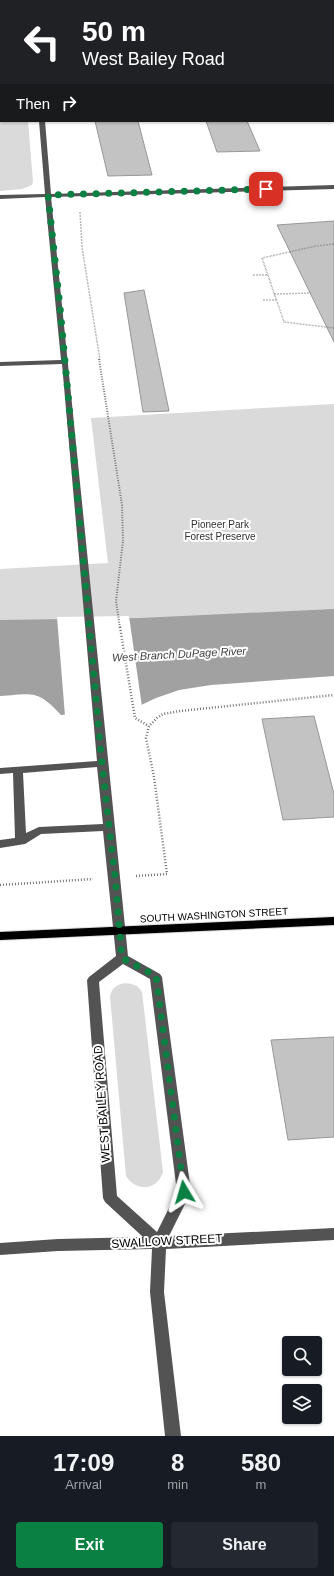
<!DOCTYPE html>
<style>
:root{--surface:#171b24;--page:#242831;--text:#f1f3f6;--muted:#9ea1a6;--accent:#0b8043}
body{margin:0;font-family:Arial,sans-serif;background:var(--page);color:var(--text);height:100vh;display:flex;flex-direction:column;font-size:15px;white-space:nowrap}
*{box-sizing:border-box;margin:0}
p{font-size:13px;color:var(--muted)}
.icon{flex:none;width:22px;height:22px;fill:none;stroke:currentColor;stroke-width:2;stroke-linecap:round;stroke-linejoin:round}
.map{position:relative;height:1436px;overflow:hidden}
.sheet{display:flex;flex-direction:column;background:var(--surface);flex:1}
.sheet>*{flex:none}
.guide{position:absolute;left:0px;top:0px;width:334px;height:122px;box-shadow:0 1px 3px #0004;background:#202124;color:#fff;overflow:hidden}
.tools{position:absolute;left:282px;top:1336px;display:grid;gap:8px}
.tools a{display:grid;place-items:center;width:40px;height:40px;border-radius:4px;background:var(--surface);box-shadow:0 1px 3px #0004;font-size:20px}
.pin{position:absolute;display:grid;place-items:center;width:34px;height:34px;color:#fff;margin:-17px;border-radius:8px;box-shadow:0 2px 6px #0006}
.me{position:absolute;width:44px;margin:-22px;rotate:353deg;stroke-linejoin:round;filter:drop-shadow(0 0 3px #0008)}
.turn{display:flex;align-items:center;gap:14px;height:84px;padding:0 16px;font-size:18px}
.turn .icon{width:52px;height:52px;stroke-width:2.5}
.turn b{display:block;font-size:28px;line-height:34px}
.then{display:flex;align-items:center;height:38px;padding:0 16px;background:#0003;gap:8px;font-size:15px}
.eta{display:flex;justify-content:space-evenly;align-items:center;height:68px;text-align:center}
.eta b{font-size:24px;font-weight:700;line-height:28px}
.action{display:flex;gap:8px;margin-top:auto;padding:8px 16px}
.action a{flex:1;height:46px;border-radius:4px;background:var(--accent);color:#fff;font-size:16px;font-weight:700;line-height:46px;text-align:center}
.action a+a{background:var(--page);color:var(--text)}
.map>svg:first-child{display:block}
.green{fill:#dadada}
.water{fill:#a1a1a1}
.pier{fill:#fff}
.building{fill:#c3c3c3;stroke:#979797}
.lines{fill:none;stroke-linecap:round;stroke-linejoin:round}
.major-casing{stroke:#dbdbdb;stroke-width:2}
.path-far2{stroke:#757575;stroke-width:1.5;stroke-dasharray:0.5 1;stroke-linecap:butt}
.path-far1{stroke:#757575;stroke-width:2;stroke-dasharray:1 1.5;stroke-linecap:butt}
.path{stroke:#757575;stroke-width:2.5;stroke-dasharray:1 2;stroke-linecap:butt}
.minor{fill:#535353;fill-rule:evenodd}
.major{fill:#000;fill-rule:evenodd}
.route{stroke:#0b8043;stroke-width:7;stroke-dasharray:0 12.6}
.labels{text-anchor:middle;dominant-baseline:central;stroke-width:4;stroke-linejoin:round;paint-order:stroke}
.park-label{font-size:10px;fill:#313131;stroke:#fff}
.street-label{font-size:10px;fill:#000;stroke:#fff}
.water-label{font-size:11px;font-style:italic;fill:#424242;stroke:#fff}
.near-street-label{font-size:12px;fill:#000;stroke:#fff}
</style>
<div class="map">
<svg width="334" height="1436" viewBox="0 0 334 1436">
<rect width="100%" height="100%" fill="#fff"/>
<g class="green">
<path d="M 0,0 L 19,1 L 1,1 L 1,121 L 28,121 L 33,182 L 32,185 L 22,189 L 0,191 Z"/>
<path d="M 334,404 L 334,645 L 0,664 L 0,569 L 108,563 L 91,418 Z"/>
<path d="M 125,983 C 133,984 138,985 142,992 L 163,1172 C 157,1191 136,1192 126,1176 L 110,996 C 112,987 117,985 125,983 Z"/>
</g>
<path class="water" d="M 334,609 L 334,676 L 211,685 L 179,690 L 156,698 L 137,707 L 61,715 C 37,689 33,694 0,696 L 0,620 L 140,618 Z"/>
<path class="pier" d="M 129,616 L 142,707 L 137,709 L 65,716 L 57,617 Z"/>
<g class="building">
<path d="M 95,121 L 138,121 L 152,175 L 108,176 Z"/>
<path d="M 206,121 L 247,121 L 260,151 L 217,152 Z"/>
<path d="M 334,221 L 334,342 L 277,225 Z"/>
<path d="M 144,290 L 169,411 L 143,412 L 124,293 Z"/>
<path d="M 314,716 L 334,794 L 334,817 L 283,820 L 262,719 Z"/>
<path d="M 334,1037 L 334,1137 L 288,1140 L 271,1040 Z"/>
</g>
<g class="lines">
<defs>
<path id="major" d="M 334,917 L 334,925 L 0,940 L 0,932 Z"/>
</defs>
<use href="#major" class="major-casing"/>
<g class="path-far2">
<path d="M 80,212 L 82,247 L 100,360"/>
<path d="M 334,244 L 316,246 L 262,258 L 284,322 L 334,328"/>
<path d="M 253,275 L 268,275"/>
<path d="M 274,294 L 311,293"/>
<path d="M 263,300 L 276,300"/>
</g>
<path class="path-far1" d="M 99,359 L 122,505 L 123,541 L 116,601 L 120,628"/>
<g class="path">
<path d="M 120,627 L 135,718 L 149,726"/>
<path d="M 136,876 L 167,874 L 154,777 L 146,738 L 149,726 L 157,718 L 163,714 L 180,711 L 334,695"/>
<path d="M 0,885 L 93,879"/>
</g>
<g class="minor">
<rect x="21" y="0" width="4" height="1"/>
<rect x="33" y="0" width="4" height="1"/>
<rect x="333" y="100" width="1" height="2"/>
<path d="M 39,121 L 45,121 L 51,194 L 334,185 L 334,189 L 51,197 L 128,956 L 160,974 L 162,977 L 191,1192 L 169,1236 L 334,1228 L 334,1240 L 166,1249 L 164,1292 L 181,1436 L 165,1436 L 150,1292 L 152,1249 L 58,1251 L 0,1255 L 0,1243 L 58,1239 L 143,1237 L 105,1202 L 103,1198 L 87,980 L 89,977 L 116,956 L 103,831 L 41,834 L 25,844 L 0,848 L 0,840 L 15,838 L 13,773 L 0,774 L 0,768 L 97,761 L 62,364 L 0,366 L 0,362 L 61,360 L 45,197 L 0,199 L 0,195 L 45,194 ZM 97,767 L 103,824 L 39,827 L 26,833 L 23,773 ZM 123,964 L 150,979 L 177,1192 L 157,1232 L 117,1196 L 99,982 Z"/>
</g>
<use href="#major" class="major"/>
</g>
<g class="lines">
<path class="route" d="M 184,1192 L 156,976 L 122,958 L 115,877 L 102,764 L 60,307 L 48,195 L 266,189"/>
</g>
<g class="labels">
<g class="park-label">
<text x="220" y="524">Pioneer Park<tspan x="220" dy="12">Forest Preserve</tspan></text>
</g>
<g class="street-label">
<text transform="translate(214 915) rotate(-3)">SOUTH WASHINGTON STREET</text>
</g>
<g class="water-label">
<text transform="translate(179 654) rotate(-3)">West Branch DuPage River</text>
</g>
<g class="near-street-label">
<text transform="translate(102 1104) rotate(-94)">WEST BAILEY ROAD</text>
<text transform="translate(167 1241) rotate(-3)">SWALLOW STREET</text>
</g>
</g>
</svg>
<div class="tools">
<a><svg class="icon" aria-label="search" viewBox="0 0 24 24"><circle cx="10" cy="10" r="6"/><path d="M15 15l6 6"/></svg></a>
<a><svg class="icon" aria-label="layers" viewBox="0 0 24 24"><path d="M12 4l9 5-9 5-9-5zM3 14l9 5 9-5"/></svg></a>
</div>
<div class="pin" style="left:266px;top:189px;background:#d93025"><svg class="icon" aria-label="arrive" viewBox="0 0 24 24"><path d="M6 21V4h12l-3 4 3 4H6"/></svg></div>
<svg class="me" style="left:184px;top:1192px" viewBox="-20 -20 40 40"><path d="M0-17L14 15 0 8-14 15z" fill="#0b8043" stroke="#fff" stroke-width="4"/></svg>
<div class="guide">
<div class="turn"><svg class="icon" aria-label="left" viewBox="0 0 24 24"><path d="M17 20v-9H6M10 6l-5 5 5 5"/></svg><div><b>50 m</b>West Bailey Road</div></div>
<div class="then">Then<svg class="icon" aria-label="right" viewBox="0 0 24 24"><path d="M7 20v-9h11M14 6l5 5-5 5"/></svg></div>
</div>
</div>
<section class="sheet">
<div class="eta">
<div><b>17:09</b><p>Arrival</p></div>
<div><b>8</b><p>min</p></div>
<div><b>580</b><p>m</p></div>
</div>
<div class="action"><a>Exit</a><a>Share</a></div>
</section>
